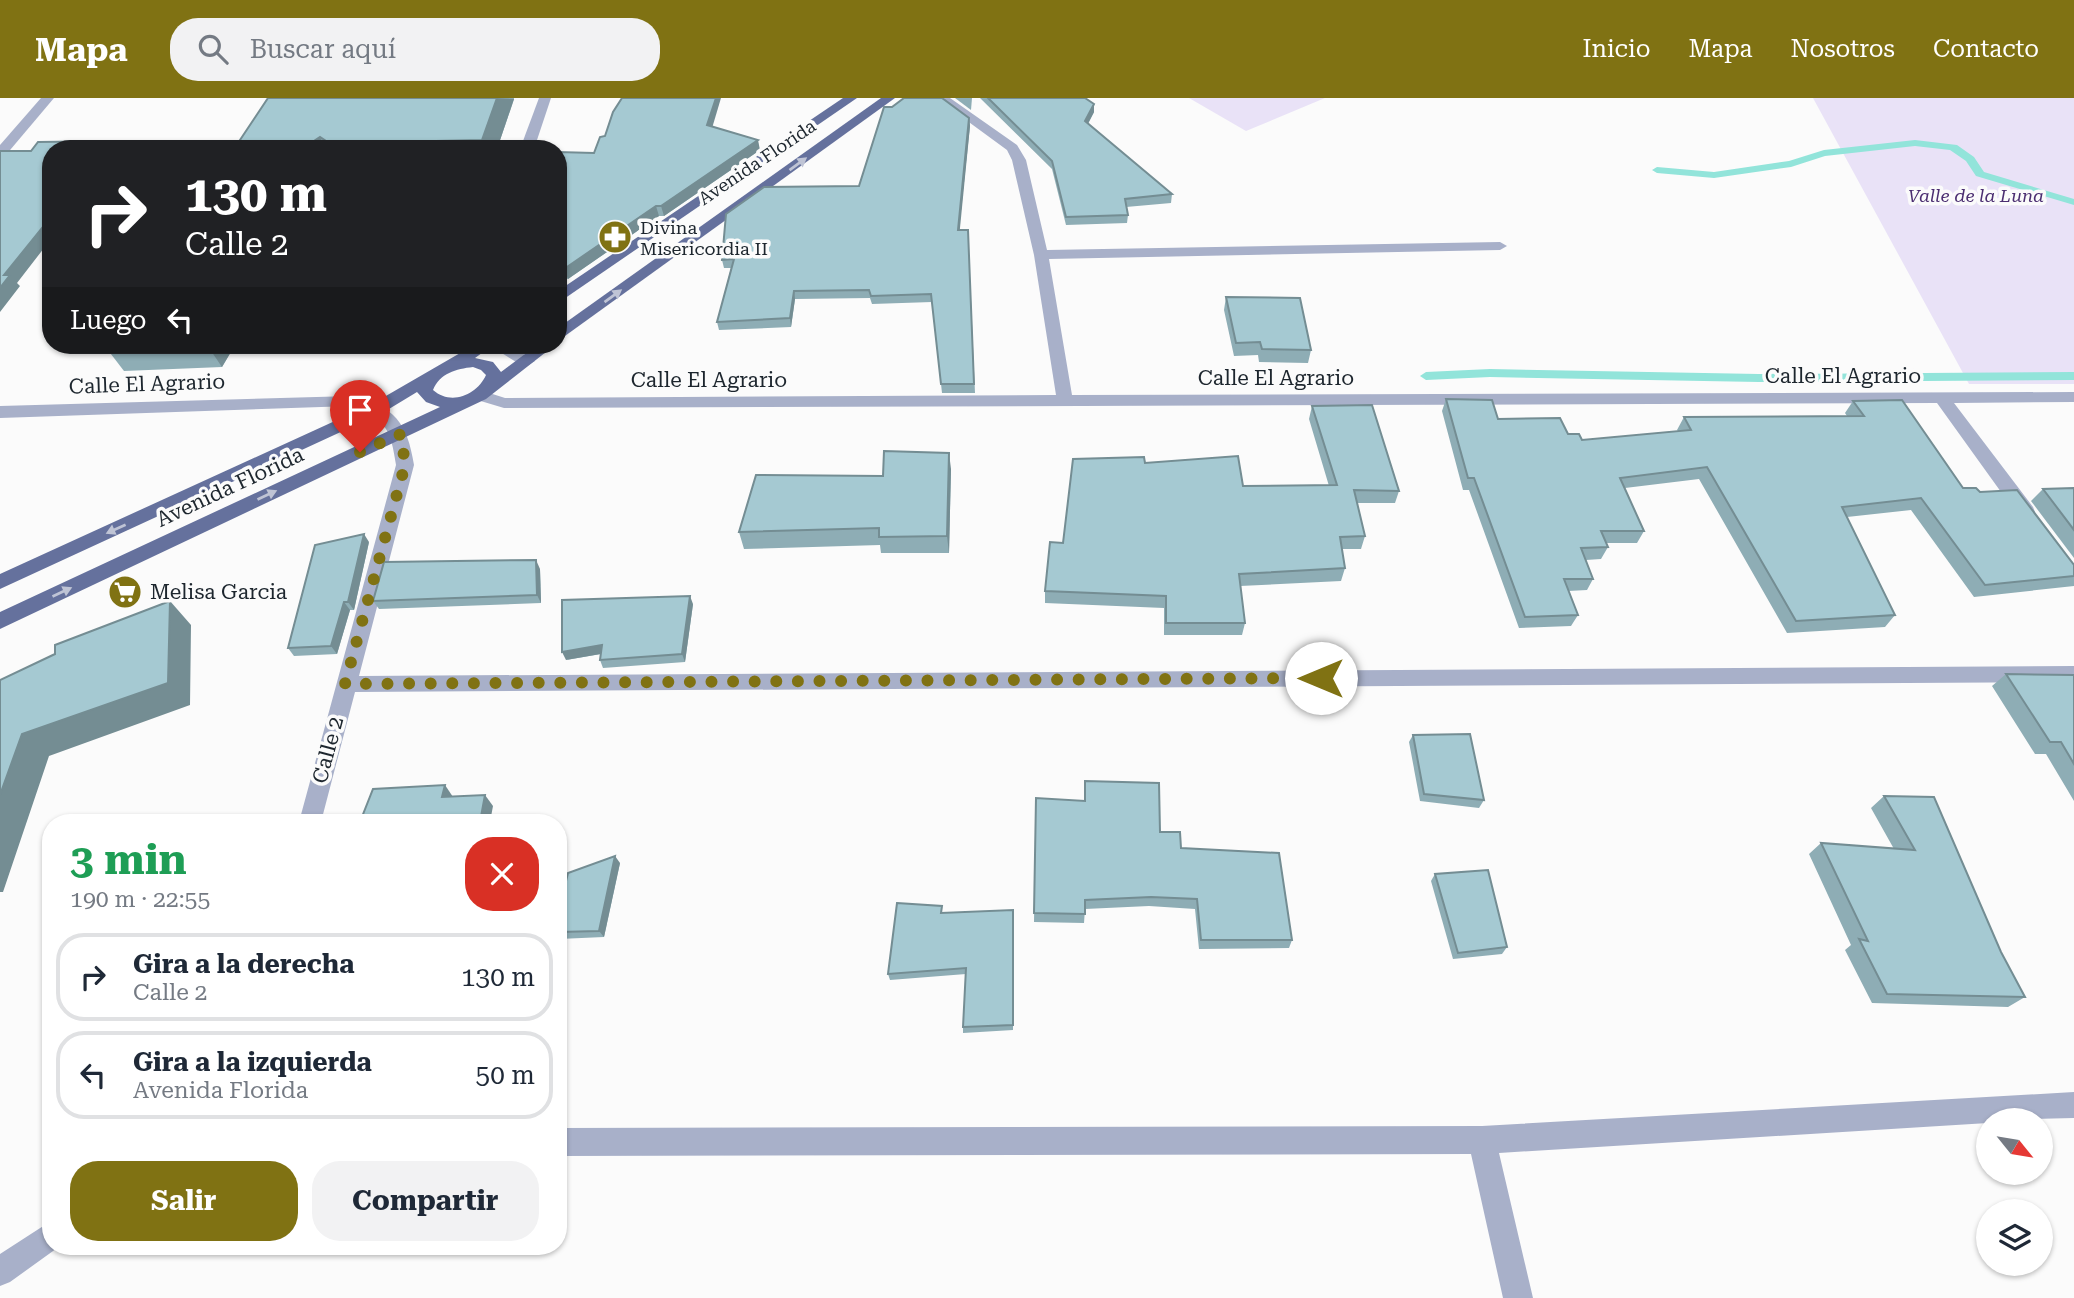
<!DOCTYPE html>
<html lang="es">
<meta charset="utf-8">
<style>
:root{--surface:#fff;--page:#f2f2f3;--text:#1f2937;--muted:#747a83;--line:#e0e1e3;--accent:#807213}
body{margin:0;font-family:"Roboto Serif",serif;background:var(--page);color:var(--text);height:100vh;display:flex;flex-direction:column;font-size:26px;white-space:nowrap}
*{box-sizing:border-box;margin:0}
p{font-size:23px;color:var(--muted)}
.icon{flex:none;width:38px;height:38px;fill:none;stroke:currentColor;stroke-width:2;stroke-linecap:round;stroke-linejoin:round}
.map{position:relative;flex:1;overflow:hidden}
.panel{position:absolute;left:42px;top:716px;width:525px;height:441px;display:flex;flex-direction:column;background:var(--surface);border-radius:28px;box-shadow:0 2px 5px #0004}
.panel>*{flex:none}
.banner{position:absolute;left:42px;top:42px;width:525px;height:214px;border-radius:28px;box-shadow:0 2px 5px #0004;background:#202124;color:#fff;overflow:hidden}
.needle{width:46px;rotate:120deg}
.fabs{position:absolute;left:1976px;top:1010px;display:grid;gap:14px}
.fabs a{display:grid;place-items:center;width:77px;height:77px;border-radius:50%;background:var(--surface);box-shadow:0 2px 5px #0004;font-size:35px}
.pin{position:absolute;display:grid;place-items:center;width:60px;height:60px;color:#fff;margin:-72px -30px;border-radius:50% 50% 50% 0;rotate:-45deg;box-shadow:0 0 7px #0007}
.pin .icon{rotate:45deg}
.me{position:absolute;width:77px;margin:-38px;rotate:270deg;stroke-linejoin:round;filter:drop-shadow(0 0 5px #0008)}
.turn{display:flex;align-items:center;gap:24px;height:147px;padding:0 28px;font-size:32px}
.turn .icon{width:91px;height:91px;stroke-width:2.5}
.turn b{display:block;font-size:49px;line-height:60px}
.then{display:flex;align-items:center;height:66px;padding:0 28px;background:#0003;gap:14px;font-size:26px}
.round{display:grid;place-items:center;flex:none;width:74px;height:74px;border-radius:28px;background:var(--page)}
.head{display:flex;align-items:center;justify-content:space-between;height:119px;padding:0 28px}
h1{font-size:42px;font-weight:700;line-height:52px;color:#1e9e55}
.action{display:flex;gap:14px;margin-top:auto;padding:14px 28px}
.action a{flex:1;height:80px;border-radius:28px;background:var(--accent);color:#fff;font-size:28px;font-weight:700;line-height:80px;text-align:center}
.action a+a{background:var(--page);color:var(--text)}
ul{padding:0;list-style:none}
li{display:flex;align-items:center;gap:21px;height:88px;margin:0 14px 10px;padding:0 14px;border:4px solid var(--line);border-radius:28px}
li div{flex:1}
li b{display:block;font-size:26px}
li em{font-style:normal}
header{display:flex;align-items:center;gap:42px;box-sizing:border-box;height:98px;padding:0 35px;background:var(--accent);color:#fff}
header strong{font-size:33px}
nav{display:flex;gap:38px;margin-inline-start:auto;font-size:24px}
.search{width:490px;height:63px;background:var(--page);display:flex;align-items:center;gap:18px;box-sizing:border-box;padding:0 24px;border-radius:28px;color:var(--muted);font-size:26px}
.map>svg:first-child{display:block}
.green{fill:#e9e2f7}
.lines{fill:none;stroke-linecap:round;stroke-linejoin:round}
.stream{fill:#92e4da;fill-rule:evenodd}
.minor{fill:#a8b0c9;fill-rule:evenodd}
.major{fill:#65719d;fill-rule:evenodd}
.wall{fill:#8eadb5}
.shaded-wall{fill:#748d93}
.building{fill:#a5c9d2;stroke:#748d93;stroke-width:2}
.oneway{fill:#bfc4d5}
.route{stroke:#807213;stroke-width:12;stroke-dasharray:0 21.6}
.labels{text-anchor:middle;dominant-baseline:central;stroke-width:7;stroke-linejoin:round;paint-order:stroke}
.far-street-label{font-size:18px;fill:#1d262e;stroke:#fbfbfb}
.far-park-label{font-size:18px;font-style:italic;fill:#4b2e71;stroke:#fbfbfb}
.far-poi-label{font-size:18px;fill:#1d262e;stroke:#fbfbfb;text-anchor:start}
.street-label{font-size:21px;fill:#1d262e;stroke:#fbfbfb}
.poi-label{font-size:21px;fill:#1d262e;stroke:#fbfbfb;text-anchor:start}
</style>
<header>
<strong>Mapa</strong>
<div class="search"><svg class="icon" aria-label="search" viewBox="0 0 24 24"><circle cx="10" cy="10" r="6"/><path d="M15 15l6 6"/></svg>Buscar aquí</div>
<nav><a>Inicio</a><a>Mapa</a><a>Nosotros</a><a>Contacto</a></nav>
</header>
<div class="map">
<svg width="2074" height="1200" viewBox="0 0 2074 1200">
<rect width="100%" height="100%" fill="#fbfbfb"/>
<g class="green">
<path d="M 1189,0 L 1325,0 L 1246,33 Z"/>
<path d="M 1813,0 L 2074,0 L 2074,286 L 1969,286 Z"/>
</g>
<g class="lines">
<g class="stream">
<path d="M 1915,42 L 1957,47 L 1974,59 L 1984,74 L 2074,101 L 2074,107 L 1976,78 L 1966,63 L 1950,52 L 1915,48 L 1825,58 L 1791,69 L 1714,80 L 1657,75 L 1652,72 L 1657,69 L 1714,74 L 1789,63 L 1824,52 Z"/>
<path d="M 1490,271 L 1759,276 L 2074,274 L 2074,282 L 1759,284 L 1490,279 L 1426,282 L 1420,278 L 1426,274 Z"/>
</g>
<g class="minor">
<path d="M 41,0 L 54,0 L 5,58 L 0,59 L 0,47 Z"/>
<path d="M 539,0 L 551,0 L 534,51 L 520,51 Z"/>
<path d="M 936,0 L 950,0 L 1017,47 L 1026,62 L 1047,152 L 1500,144 L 1507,148 L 1500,152 L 1049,161 L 1072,297 L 2074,294 L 2074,304 L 1954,305 L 2033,409 L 2035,414 L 2033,419 L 2019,419 L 1937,305 L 504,310 L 474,301 L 472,297 L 480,292 L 505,300 L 1056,297 L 1034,157 L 1012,62 L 1007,52 Z"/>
<path d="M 489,247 L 509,247 L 535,263 L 527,268 L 521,267 Z"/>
<path d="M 352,298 C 395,309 407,324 414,367 L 359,578 L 2074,568 L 2074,584 L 355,594 L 321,724 L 299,724 L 396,367 C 391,333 386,319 351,308 L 0,320 L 0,308 Z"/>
<path d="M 2074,994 L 2074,1020 L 1988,1022 L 1988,1025 L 1499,1055 L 1533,1200 L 1503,1200 L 1471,1056 L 558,1058 L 558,1030 L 1482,1028 Z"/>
<path d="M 51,1123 L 51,1148 L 60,1148 L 10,1184 L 0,1188 L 0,1156 Z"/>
</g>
<g class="major">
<path d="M 843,0 L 857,0 L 558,205 L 558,193 Z"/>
<path d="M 881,0 L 895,0 L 558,243 L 558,230 Z"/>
<path d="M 474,247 L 493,247 L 475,260 L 493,264 L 501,274 L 537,247 L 555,247 L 486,301 L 0,531 L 0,514 L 440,309 L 426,304 L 417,294 L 384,314 L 0,491 L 0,476 L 372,306 ZM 473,269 L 481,272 L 486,277 C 477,297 451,308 433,292 C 440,275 456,271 473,269 Z"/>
</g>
</g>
<g class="wall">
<path d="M 268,0 L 514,0 L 514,1 L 497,51 L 234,51 Z"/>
<path d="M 955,0 L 972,0 L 971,12 Z"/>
<path d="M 980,0 L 1085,0 L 1094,6 L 1094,14 L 1088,26 L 1172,96 L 1171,105 L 1126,109 L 1128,117 L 1127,125 L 1066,127 L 1052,71 Z"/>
<path d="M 892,9 L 969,20 L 970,28 L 959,132 L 968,132 L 975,295 L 942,295 L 932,204 L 872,206 L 870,200 L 795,201 L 791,229 L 719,232 L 717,224 L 731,170 L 724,170 L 722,162 L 859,88 Z"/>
<path d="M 712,28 L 760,52 L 664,118 L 659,118 L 568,181 L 558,178 L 558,54 L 594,55 Z"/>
<path d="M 1226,199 L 1311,252 L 1308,265 L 1259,264 L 1258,257 L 1234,258 L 1224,212 Z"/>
<path d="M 104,247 L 235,247 L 222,269 L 124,273 Z"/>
<path d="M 1446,301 L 1498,321 L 1568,336 L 1582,342 L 1678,333 L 1677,332 L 1684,319 L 1847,318 L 1845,315 L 1853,303 L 1963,390 L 1980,394 L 2074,478 L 2074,488 L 1974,499 L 1911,412 L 1847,419 L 1895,517 L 1885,529 L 1787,535 L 1699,381 L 1625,390 L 1644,433 L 1637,445 L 1606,445 L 1608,449 L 1601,461 L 1586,462 L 1593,481 L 1587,492 L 1568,493 L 1578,517 L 1571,528 L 1519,530 L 1469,392 L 1463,392 L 1442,313 Z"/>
<path d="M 1312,308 L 1399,393 L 1395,405 L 1357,405 L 1365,438 L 1361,451 L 1342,451 L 1345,470 L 1341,483 L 1240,488 L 1245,525 L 1242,537 L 1164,537 L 1164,510 L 1045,505 L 1045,493 L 1063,445 L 1145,365 L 1243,388 L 1329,388 L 1309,321 Z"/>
<path d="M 951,371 L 949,455 L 881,455 L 880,447 L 744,451 L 739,434 L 883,378 Z"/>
<path d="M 2074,390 L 2074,460 L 2031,403 L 2043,391 Z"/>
<path d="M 369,444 L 354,512 L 350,512 L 337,556 L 294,558 L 288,550 Z"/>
<path d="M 540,471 L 541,505 L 379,511 L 373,503 Z"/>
<path d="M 693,506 L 685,564 L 603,570 L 600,562 L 601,556 L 566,562 Z"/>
<path d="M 2006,576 L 2074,577 L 2074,703 L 2046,656 L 2035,656 L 1992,588 Z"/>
<path d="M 1413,637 L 1484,702 L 1479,710 L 1420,703 L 1409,644 Z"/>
<path d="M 1085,683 L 1160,734 L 1181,750 L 1292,842 L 1289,850 L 1199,851 L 1195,811 L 1149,808 L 1085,811 L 1084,825 L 1034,824 L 1036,700 L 1084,703 Z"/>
<path d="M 1884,698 L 2001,854 L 2025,899 L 2008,909 L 1872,905 L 1845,852 L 1851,847 L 1809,756 L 1821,745 L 1894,751 L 1871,710 Z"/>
<path d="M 620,765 L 604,839 L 559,841 L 558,815 Z"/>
<path d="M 1435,776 L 1507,849 L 1502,856 L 1453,861 L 1431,783 Z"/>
<path d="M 1013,812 L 1013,932 L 963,935 L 963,929 L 966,876 L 890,882 L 888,876 L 943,815 Z"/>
</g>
<g class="shaded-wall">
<path d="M 497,0 L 514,1 L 497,51 L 485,51 L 482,42 Z"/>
<path d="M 716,0 L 721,0 L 710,37 L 707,27 Z"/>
<path d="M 1094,6 L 1094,14 L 1085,31 L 1085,23 Z"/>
<path d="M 969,20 L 970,28 L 959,140 L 958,132 Z"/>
<path d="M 320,39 L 326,51 L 302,51 Z"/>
<path d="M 758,42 L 760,52 L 664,118 L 661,108 Z"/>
<path d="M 111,43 L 116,51 L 105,51 Z"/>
<path d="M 436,43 L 439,51 L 427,51 Z"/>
<path d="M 656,108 L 659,118 L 568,181 L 564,171 Z"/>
<path d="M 51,119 L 51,141 L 17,185 L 20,188 L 0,214 L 0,190 L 4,177 Z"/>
<path d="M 794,193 L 795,201 L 791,229 L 790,220 Z"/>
<path d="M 207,247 L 235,247 L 222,269 Z"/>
<path d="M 949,355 L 951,371 L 949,455 L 947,438 Z"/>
<path d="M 364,436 L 369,444 L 354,512 L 348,504 Z"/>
<path d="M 536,462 L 540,471 L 541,505 L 537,497 Z"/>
<path d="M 690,498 L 693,506 L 685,564 L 682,556 Z"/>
<path d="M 170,503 L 191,527 L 190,607 L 49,658 L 3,794 L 0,794 L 0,697 L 22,636 Z"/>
<path d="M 344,504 L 350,512 L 337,556 L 331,548 Z"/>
<path d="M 602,547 L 606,555 L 566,562 L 562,554 Z"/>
<path d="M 445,687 L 453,699 L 442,699 Z"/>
<path d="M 485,697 L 493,708 L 490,724 L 480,724 Z"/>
<path d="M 615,758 L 620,765 L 604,839 L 599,833 Z"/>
</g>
<g class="building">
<path d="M 268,0 L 497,0 L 482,42 L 436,43 L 427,51 L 338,51 L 320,39 L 302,51 L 234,51 Z"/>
<path d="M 622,0 L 716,0 L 707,27 L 758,42 L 661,108 L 656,108 L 564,171 L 558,168 L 558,54 L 594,55 L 600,39 L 605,38 L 613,14 Z"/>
<path d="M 904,0 L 942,0 L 969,20 L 958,132 L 968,132 L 974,286 L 941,286 L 931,196 L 871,198 L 869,192 L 794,193 L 790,220 L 717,224 L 734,161 L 722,162 L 726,116 L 764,89 L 859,88 L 884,9 L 892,9 Z"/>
<path d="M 988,0 L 1085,0 L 1094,6 L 1085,23 L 1172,96 L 1125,101 L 1128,117 L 1066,119 L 1052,63 Z"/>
<path d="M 111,43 L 105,51 L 51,51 L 51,119 L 4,177 L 10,177 L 0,190 L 0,53 L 31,53 L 38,44 Z"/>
<path d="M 1226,199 L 1300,200 L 1311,252 L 1262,251 L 1260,244 L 1236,245 Z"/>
<path d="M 1446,301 L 1492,302 L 1498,321 L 1560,320 L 1568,336 L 1579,336 L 1582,342 L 1691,332 L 1684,319 L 1864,318 L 1853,303 L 1902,302 L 1963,390 L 1976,390 L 1980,394 L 2017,392 L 2074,467 L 2074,478 L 1985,487 L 1921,400 L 1842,409 L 1895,517 L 1796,523 L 1707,369 L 1620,380 L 1644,433 L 1601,433 L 1608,449 L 1581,450 L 1593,481 L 1564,481 L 1578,517 L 1525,519 L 1474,380 L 1468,380 Z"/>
<path d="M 1372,307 L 1399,393 L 1354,392 L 1365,438 L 1340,439 L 1345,470 L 1239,476 L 1245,525 L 1166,525 L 1166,498 L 1045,493 L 1050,444 L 1063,445 L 1073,361 L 1144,359 L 1145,365 L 1238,358 L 1243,388 L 1337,387 L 1312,308 Z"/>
<path d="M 884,353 L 949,355 L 947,438 L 879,439 L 879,430 L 739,434 L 756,377 L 883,378 Z"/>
<path d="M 2074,390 L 2074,432 L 2043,391 Z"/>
<path d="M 364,436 L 348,504 L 344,504 L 331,548 L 288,550 L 315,447 Z"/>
<path d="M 536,462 L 537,497 L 373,503 L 384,464 Z"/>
<path d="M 690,498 L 682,556 L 600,562 L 602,547 L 562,554 L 562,502 Z"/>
<path d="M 170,503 L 168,585 L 22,636 L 0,697 L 0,582 L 55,556 L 55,547 Z"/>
<path d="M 2006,576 L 2074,577 L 2074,666 L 2061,644 L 2050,644 Z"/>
<path d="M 1470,636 L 1484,702 L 1424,696 L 1413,637 Z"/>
<path d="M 1085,683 L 1159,685 L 1160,734 L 1180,734 L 1181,750 L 1279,755 L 1292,842 L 1201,842 L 1197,801 L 1151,799 L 1085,802 L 1085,816 L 1034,815 L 1036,700 L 1085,703 Z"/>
<path d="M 445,687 L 442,699 L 485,697 L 480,724 L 360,724 L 373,691 Z"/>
<path d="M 1884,698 L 1934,699 L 2001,854 L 2025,899 L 1887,896 L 1859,841 L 1868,843 L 1821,745 L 1915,752 Z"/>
<path d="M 615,758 L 599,833 L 558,834 L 558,815 L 568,775 Z"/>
<path d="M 1488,772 L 1507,849 L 1458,855 L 1435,776 Z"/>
<path d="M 897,805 L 942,808 L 941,815 L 1013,812 L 1013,927 L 963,929 L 966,870 L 888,876 Z"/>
</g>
<defs><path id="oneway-solid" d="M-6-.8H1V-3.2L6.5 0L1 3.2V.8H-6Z" transform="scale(1.75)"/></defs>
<g class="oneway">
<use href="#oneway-solid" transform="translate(798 66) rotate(-36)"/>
<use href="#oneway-solid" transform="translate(613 198) rotate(-36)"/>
<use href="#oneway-solid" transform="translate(267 397) rotate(-25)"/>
<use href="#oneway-solid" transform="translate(116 431) rotate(156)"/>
<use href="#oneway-solid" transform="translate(62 494) rotate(-25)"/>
</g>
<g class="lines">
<path class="route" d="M 360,354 L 401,336 L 405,367 L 345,586 L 1321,580"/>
</g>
<defs>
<symbol id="pharmacy-disc" viewBox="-11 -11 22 22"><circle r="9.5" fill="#807213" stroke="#fbfbfb"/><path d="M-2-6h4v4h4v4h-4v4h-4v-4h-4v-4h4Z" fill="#fff"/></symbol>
<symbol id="supermarket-disc" viewBox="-11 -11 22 22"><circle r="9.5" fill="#807213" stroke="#fbfbfb"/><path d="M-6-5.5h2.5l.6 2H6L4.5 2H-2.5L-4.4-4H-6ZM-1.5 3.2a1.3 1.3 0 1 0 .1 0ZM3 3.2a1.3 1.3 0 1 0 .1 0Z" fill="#fff"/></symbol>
</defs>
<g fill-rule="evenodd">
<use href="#pharmacy-disc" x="596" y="120" width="38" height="38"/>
<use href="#supermarket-disc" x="106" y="475" width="38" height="38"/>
</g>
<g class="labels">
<g class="far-street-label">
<text transform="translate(757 64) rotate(-34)">Avenida Florida</text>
</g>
<g class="far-park-label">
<text x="1976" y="97">Valle de la Luna</text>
</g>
<g class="far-poi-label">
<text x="640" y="129">Divina<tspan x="640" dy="21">Misericordia II</tspan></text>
</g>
<g class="street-label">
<text x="1843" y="278">Calle El Agrario</text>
<text x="1276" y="280">Calle El Agrario</text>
<text x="709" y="282">Calle El Agrario</text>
<text transform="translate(147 286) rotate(-2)">Calle El Agrario</text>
<text transform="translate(230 389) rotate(-25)">Avenida Florida</text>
<text transform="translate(328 652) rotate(-75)">Calle 2</text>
</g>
<g class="poi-label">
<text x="150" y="494">Melisa Garcia</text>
</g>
</g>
</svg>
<div class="fabs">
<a><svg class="needle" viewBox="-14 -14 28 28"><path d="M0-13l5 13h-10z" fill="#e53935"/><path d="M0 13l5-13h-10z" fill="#747a83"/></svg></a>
<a><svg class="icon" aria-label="layers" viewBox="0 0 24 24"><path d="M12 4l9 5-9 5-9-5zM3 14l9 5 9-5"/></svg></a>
</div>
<div class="pin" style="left:360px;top:354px;background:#d93025"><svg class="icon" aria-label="arrive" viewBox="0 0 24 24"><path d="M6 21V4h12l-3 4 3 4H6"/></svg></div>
<svg class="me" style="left:1321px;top:580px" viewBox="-20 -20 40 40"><circle r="19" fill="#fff"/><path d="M0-13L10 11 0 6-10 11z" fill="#807213"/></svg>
<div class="banner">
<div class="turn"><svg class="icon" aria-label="right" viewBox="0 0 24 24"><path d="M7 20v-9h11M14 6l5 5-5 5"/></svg><div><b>130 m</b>Calle 2</div></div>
<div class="then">Luego<svg class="icon" aria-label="left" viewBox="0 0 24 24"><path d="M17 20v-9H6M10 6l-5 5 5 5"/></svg></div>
</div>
<section class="panel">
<div class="head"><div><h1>3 min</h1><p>190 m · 22:55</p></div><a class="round" style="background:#d93025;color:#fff"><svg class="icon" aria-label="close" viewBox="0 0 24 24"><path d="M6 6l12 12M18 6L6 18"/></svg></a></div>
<ul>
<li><svg class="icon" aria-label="right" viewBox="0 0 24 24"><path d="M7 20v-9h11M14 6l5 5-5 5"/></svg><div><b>Gira a la derecha</b><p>Calle 2</p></div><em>130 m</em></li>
<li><svg class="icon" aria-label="left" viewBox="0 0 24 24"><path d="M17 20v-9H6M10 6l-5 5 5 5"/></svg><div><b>Gira a la izquierda</b><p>Avenida Florida</p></div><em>50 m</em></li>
</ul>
<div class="action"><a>Salir</a><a>Compartir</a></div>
</section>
</div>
